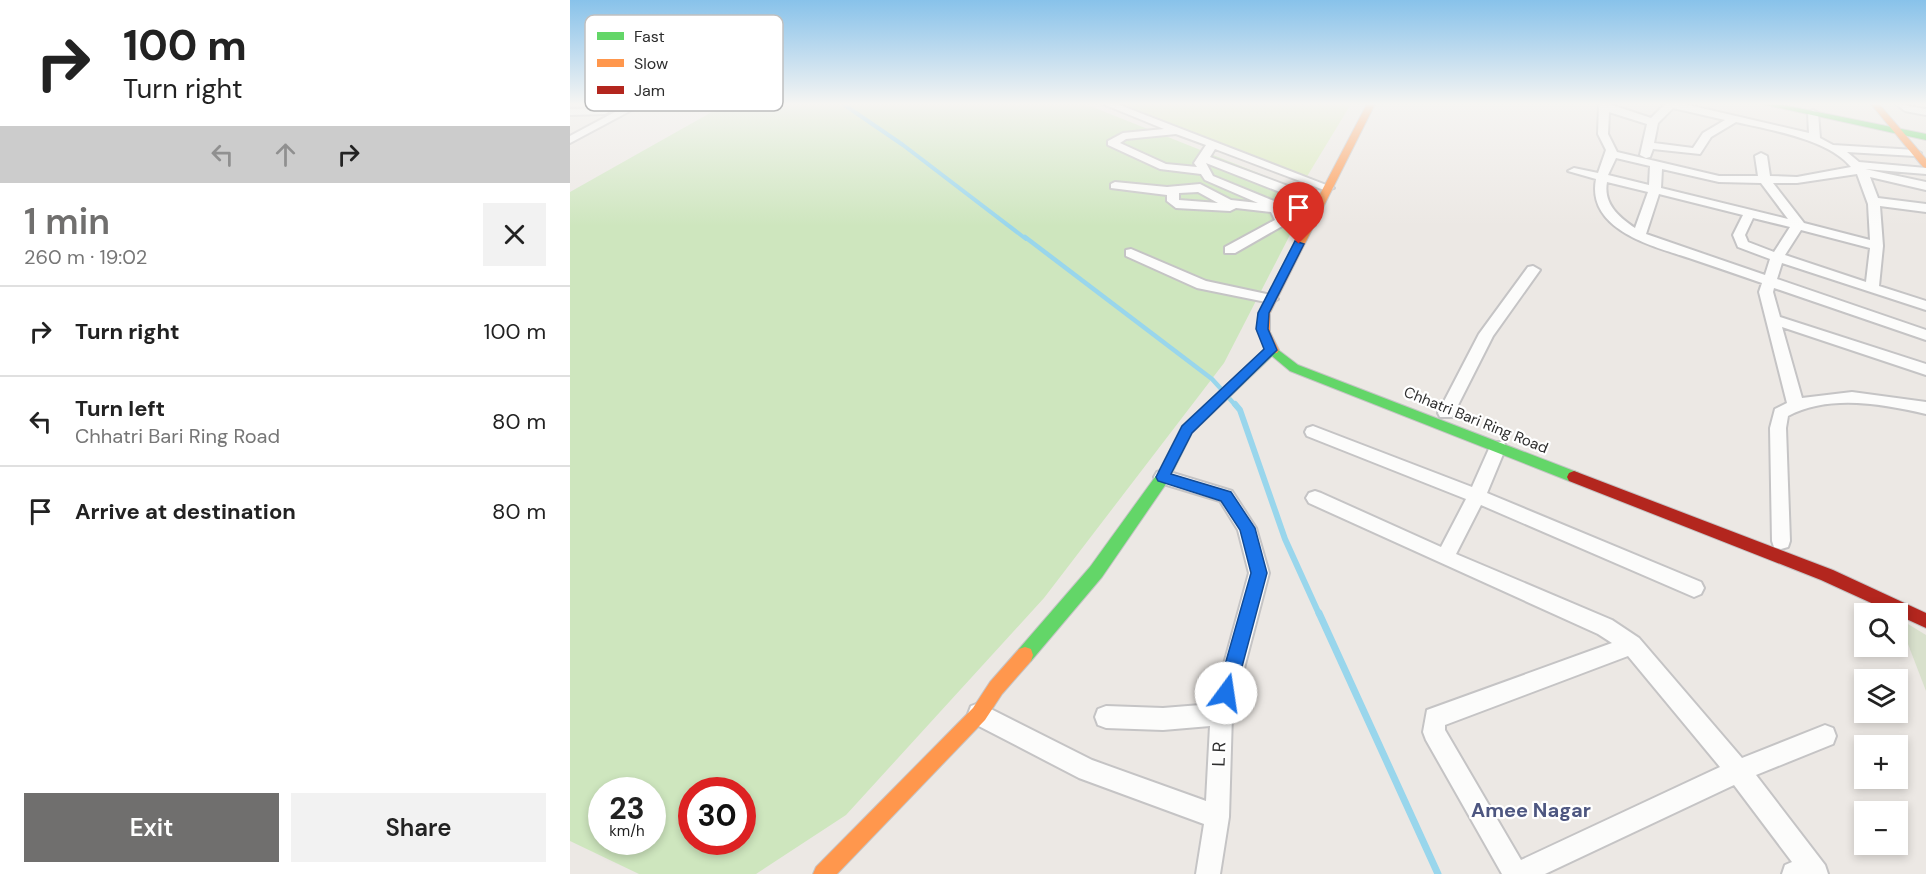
<!DOCTYPE html>
<meta charset="utf-8">
<style>
:root{--surface:#fff;--page:#f2f2f2;--text:#222;--muted:#767676;--line:#e0e0e0;--accent:#706f6e}
body{margin:0;font-family:"DM Sans",sans-serif;background:var(--page);color:var(--text);height:100vh;display:flex;flex-direction:column;font-size:22px;white-space:nowrap}
*{box-sizing:border-box;margin:0}
p{font-size:20px;color:var(--muted)}
.icon{flex:none;width:33px;height:33px;fill:none;stroke:currentColor;stroke-width:2;stroke-linecap:round;stroke-linejoin:round}
.map{position:relative;flex:1;overflow:hidden}
.side{display:flex;flex-direction:column;background:var(--surface);width:570px}
.side>*{flex:none}
.top-card{background:#fff;color:var(--text);overflow:hidden}
.buttons{position:absolute;left:1284px;top:603px;display:grid;gap:12px}
.buttons a{display:grid;place-items:center;width:54px;height:54px;border-radius:0px;background:var(--surface);box-shadow:0 3px 9px #0003;font-size:30px}
.speed{position:absolute;left:18px;top:777px;display:flex;gap:12px;font-size:30px;font-weight:700;text-align:center}
.speed>*{display:grid;place-content:center;width:78px;height:78px;border-radius:50%;background:var(--surface);box-shadow:0 3px 9px #0003;line-height:1}
.speed small{font-size:15px;font-weight:400}
.speed .limit{border:9px solid #d22;background:#fff;color:#111}
.pin{position:absolute;display:grid;place-items:center;width:51px;height:51px;color:#fff;margin:-62px -26px;border-radius:50% 50% 50% 0;rotate:-45deg;box-shadow:0 0 6px #0007}
.pin .icon{rotate:45deg}
.me{position:absolute;width:66px;margin:-33px;rotate:14deg;stroke-linejoin:round;filter:drop-shadow(0 0 4px #0008)}
.turn{display:flex;align-items:center;gap:21px;height:126px;padding:0 24px;font-size:27px}
.turn .icon{width:78px;height:78px;stroke-width:2.5}
.turn b{display:block;font-size:42px;line-height:51px}
.lanes{display:flex;align-items:center;height:57px;padding:0 24px;background:#0003;justify-content:center;gap:30px;direction:ltr}
.lanes .off{opacity:.35}
.round{display:grid;place-items:center;flex:none;width:63px;height:63px;border-radius:0px;background:var(--page)}
.headline{display:flex;align-items:center;justify-content:space-between;height:102px;padding:0 24px}
h1{font-size:36px;font-weight:600;line-height:45px;color:var(--accent)}
.primary-button{display:flex;gap:12px;margin-top:auto;padding:12px 24px}
.primary-button a{flex:1;height:69px;border-radius:0px;background:var(--accent);color:#fff;font-size:24px;font-weight:600;line-height:69px;text-align:center}
.primary-button a+a{background:var(--page);color:var(--text)}
ul{padding:0;list-style:none}
li{display:flex;align-items:center;gap:18px;height:90px;padding:0 24px;border-top:2px solid var(--line)}
li div{flex:1}
li b{display:block;font-size:22px}
li em{font-style:normal}
main{display:flex;flex:1;min-height:0}
.map>svg:first-child{display:block}
.green{fill:#cee6be;fill-rule:evenodd}
.cemetery{fill:#d8e0cc}
.pitch{fill:#d9eabb}
.lines{fill:none;stroke-linecap:round;stroke-linejoin:round}
.stream-far3{stroke:#99d6ec;stroke-width:4}
.stream-far2{stroke:#99d6ec;stroke-width:4.5}
.stream-far1{stroke:#99d6ec;stroke-width:6}
.stream{stroke:#99d6ec;stroke-width:7}
.street-casing{stroke:#c5c4c5;stroke-width:4}
.fast-casing{stroke:#c5c4c5;stroke-width:2}
.slow-casing{stroke:#c5c4c5;stroke-width:2}
.jam-casing{stroke:#c5c4c5;stroke-width:2}
.street{fill:#fcfcfb;fill-rule:evenodd}
.fast{fill:#63d668;fill-rule:evenodd}
.slow{fill:#ff974d;fill-rule:evenodd}
.jam{fill:#b3261e;fill-rule:evenodd}
.route{fill:#1a73e8;stroke:#114b97;stroke-width:1.5}
.labels{text-anchor:middle;dominant-baseline:central;stroke-width:4.5;stroke-linejoin:round;paint-order:stroke}
.street-label{font-size:15px;fill:#2e2e2e;stroke:#fff}
.near-street-label{font-size:18px;fill:#2e2e2e;stroke:#fff}
.near-neighbourhood-label{font-size:20px;font-weight:bold;fill:#4d5680;stroke:#fff}
.key{fill:#fff;stroke:#c0c0c0;stroke-width:1.5}
.key-label{font-size:16px;fill:#2e2e2e}
</style>
<main>
<section class="side">
<div class="top-card">
<div class="turn"><svg class="icon" aria-label="right" viewBox="0 0 24 24"><path d="M7 20v-9h11M14 6l5 5-5 5"/></svg><div><b>100 m</b>Turn right</div></div>
<div class="lanes"><svg class="icon off" aria-label="left" viewBox="0 0 24 24"><path d="M17 20v-9H6M10 6l-5 5 5 5"/></svg><svg class="icon off" aria-label="ahead" viewBox="0 0 24 24"><path d="M12 20V5M6 11l6-6 6 6"/></svg><svg class="icon" aria-label="right" viewBox="0 0 24 24"><path d="M7 20v-9h11M14 6l5 5-5 5"/></svg></div>
</div>
<div class="headline"><div><h1>1 min</h1><p>260 m · 19:02</p></div><a class="round"><svg class="icon" aria-label="close" viewBox="0 0 24 24"><path d="M6 6l12 12M18 6L6 18"/></svg></a></div>
<ul>
<li><svg class="icon" aria-label="right" viewBox="0 0 24 24"><path d="M7 20v-9h11M14 6l5 5-5 5"/></svg><div><b>Turn right</b></div><em>100 m</em></li>
<li><svg class="icon" aria-label="left" viewBox="0 0 24 24"><path d="M17 20v-9H6M10 6l-5 5 5 5"/></svg><div><b>Turn left</b><p>Chhatri Bari Ring Road</p></div><em>80 m</em></li>
<li><svg class="icon" aria-label="arrive" viewBox="0 0 24 24"><path d="M6 21V4h12l-3 4 3 4H6"/></svg><div><b>Arrive at destination</b></div><em>80 m</em></li>
</ul>
<div class="primary-button"><a>Exit</a><a>Share</a></div>
</section>
<div class="map">
<svg width="1356" height="874" viewBox="0 0 1356 874">
<rect width="100%" height="100%" fill="#ece8e4"/>
<path class="green" d="M 156,104 L 515,104 L 741,194 L 654,363 L 474,598 L 276,815 L 186,874 L 69,874 L 0,841 L 0,192 ZM 32,790 L 82,790 L 82,842 L 32,842 ZM 122,790 L 172,790 L 172,842 L 122,842 Z"/>
<path class="cemetery" d="M 1328,618 L 1356,635 L 1356,691 Z"/>
<path class="pitch" d="M 541,104 L 781,104 L 733,183 Z"/>
<g class="lines">
<path class="stream-far3" d="M 273,104 L 333,145 L 456,239"/>
<g class="stream-far2">
<path d="M 455,237 L 642,379 L 652,390"/>
<path d="M 658,397 L 666,406"/>
</g>
<path class="stream-far1" d="M 665,404 L 670,410 L 715,539 L 749,614"/>
<path class="stream" d="M 749,613 L 868,874"/>
<defs>
<g id="street">
<path d="M 60,104 L 73,104 L 0,143 L 0,136 Z"/>
<path d="M 533,104 L 547,104 L 764,188 L 754,190 L 645,149 L 640,157 L 726,189 L 728,192 L 722,202 L 711,207 L 717,218 L 739,221 L 745,225 L 739,229 L 714,225 L 665,253 L 655,253 L 655,247 L 705,220 L 701,212 L 666,208 L 660,211 L 606,208 L 597,201 L 597,195 L 541,188 L 541,184 L 545,182 L 597,187 L 630,184 L 661,200 L 688,203 L 635,180 L 631,174 L 590,169 L 538,145 L 538,141 L 553,133 L 594,129 ZM 606,134 L 636,145 L 624,163 L 627,167 L 596,164 L 550,143 L 556,139 ZM 636,163 L 715,194 L 704,201 L 643,176 ZM 628,192 L 648,203 L 609,200 L 609,193 Z"/>
<path d="M 1029,104 L 1039,104 L 1081,118 L 1095,104 L 1114,104 L 1239,133 L 1238,113 L 1243,110 L 1248,113 L 1250,138 L 1263,145 L 1345,150 L 1351,153 L 1345,156 L 1277,152 L 1289,162 L 1356,168 L 1356,174 L 1295,169 L 1356,182 L 1356,190 L 1300,177 L 1308,198 L 1356,204 L 1356,212 L 1310,206 L 1313,246 L 1309,286 L 1356,301 L 1356,310 L 1212,263 L 1207,279 L 1356,330 L 1356,340 L 1204,288 L 1203,292 L 1210,317 L 1356,364 L 1356,375 L 1212,327 L 1232,398 L 1282,392 L 1356,402 L 1356,414 C 1312,404 1260,394 1218,416 L 1216,428 L 1220,541 L 1218,547 L 1211,549 L 1204,547 L 1202,541 L 1200,428 L 1205,409 L 1217,403 L 1189,292 L 1192,283 C 1169,275 1146,267 1122,259 C 1086,247 1016,231 1026,179 L 998,171 L 1004,168 L 1028,173 L 1036,150 L 1028,134 ZM 1103,108 L 1155,120 L 1133,133 L 1123,148 L 1084,143 L 1088,123 ZM 1039,112 L 1077,124 L 1070,155 L 1076,158 L 1080,157 L 1083,149 L 1130,154 L 1141,137 L 1166,122 C 1200,130 1258,139 1281,167 L 1227,177 L 1200,176 L 1197,156 L 1191,153 L 1185,156 L 1188,176 L 1149,176 L 1047,152 L 1038,134 ZM 1046,158 L 1080,166 L 1079,185 L 1038,175 ZM 1092,169 L 1149,182 L 1191,183 L 1218,219 L 1091,188 ZM 1287,174 L 1298,204 L 1300,240 L 1234,223 L 1203,183 L 1227,183 ZM 1037,182 L 1078,192 L 1065,228 C 1049,217 1033,204 1037,182 ZM 1089,194 L 1173,215 L 1163,235 L 1168,247 L 1200,259 L 1195,275 L 1076,234 ZM 1183,218 L 1220,227 L 1204,252 L 1178,242 L 1175,235 ZM 1231,230 L 1300,248 L 1296,282 L 1215,255 Z"/>
<path d="M 1326,104 L 1356,109 L 1356,115 L 1335,111 Z"/>
<path d="M 0,109 L 35,108 L 40,111 L 35,114 L 0,115 Z"/>
<path d="M 561,249 L 636,281 L 701,295 L 708,299 L 701,303 L 627,288 L 556,256 L 556,250 Z"/>
<path d="M 963,266 L 970,270 L 923,336 L 882,417 L 870,417 L 868,413 L 909,334 L 958,267 Z"/>
<path d="M 743,426 L 902,487 L 922,442 L 934,442 L 936,447 L 917,493 L 1131,582 L 1134,588 L 1131,594 L 1124,597 L 911,505 L 886,554 L 1042,620 L 1069,638 L 1172,758 L 1255,725 L 1263,728 L 1266,736 L 1263,744 L 1186,775 L 1255,865 L 1258,874 L 1212,874 L 1215,865 L 1222,862 L 1164,785 L 975,874 L 932,874 L 856,740 L 853,732 L 857,710 L 1042,643 L 1028,634 L 739,503 L 736,498 L 739,493 L 745,491 L 751,493 L 871,547 L 896,499 L 737,436 L 735,432 L 737,428 ZM 1058,656 L 1150,767 L 951,860 L 875,730 L 875,725 Z"/>
<path d="M 593,470 L 662,491 L 686,528 L 699,573 L 662,714 L 659,817 L 650,874 L 626,874 L 634,824 L 509,778 L 401,722 L 398,714 L 401,706 L 409,703 L 522,760 L 636,801 L 640,726 L 593,730 L 536,728 L 528,725 L 525,717 L 528,709 L 536,706 L 593,708 L 643,704 L 679,573 L 668,530 L 650,501 L 587,482 L 584,477 L 587,472 Z"/>
</g>
<g id="fast">
<path d="M 1192,104 L 1208,104 L 1356,134 L 1356,140 Z"/>
<path d="M 703,346 L 728,365 L 1009,473 L 1011,477 L 1009,481 L 999,481 L 720,371 L 702,356 L 622,433 L 598,481 L 532,577 L 461,661 L 455,663 L 449,661 L 447,655 L 449,649 L 520,567 L 588,473 L 612,426 L 697,347 Z"/>
</g>
<g id="slow">
<path d="M 797,104 L 805,104 L 700,313 L 700,332 L 709,350 L 707,353 L 699,353 L 688,332 L 688,313 Z"/>
<path d="M 1301,104 L 1309,104 L 1356,159 L 1356,168 L 1353,167 Z"/>
<path d="M 455,647 L 461,649 L 463,655 L 461,661 L 432,694 L 415,720 L 267,874 L 243,874 L 246,867 L 403,708 L 420,682 L 449,649 Z"/>
</g>
<path id="jam" d="M 1004,471 L 1263,570 L 1356,613 L 1356,628 L 1251,580 L 999,481 L 997,477 L 999,473 Z"/>
</defs>
<use href="#street" class="street-casing"/>
<use href="#fast" class="fast-casing"/>
<use href="#slow" class="slow-casing"/>
<use href="#jam" class="jam-casing"/>
<use href="#street" class="street"/>
<use href="#fast" class="fast"/>
<use href="#slow" class="slow"/>
<use href="#jam" class="jam"/>
</g>
<linearGradient id="sky" x2="0" y2="1"><stop stop-color="#88c2ea"/><stop offset="0.46" stop-color="#f6f5f3"/><stop offset="1" stop-color="#f6f5f3" stop-opacity="0"/></linearGradient>
<rect width="1356" height="226" fill="url(#sky)"/>
<path class="route" d="M 725,241 L 734,244 L 699,313 L 698,329 L 707,350 L 622,433 L 601,474 L 661,492 L 685,528 L 697,573 L 665,693 L 662,699 L 656,702 L 650,699 L 647,693 L 681,573 L 670,530 L 651,501 L 588,481 L 586,477 L 612,426 L 694,349 L 686,329 L 688,313 Z"/>
<g class="labels">
<g class="street-label">
<text transform="translate(906 420) rotate(22)">Chhatri Bari Ring Road</text>
</g>
<g class="near-street-label">
<text transform="translate(649 754) rotate(-88)">L R</text>
</g>
<g class="near-neighbourhood-label">
<text x="961" y="810">Amee Nagar</text>
</g>
</g>
<rect x="15" y="15" width="198" height="96" rx="9" class="key"/>
<rect x="27" y="32" width="27" height="8" fill="#63d668"/>
<rect x="27" y="59" width="27" height="8" fill="#ff974d"/>
<rect x="27" y="86" width="27" height="8" fill="#b3261e"/>
<g class="key-label">
<text x="64" y="42">Fast</text>
<text x="64" y="69">Slow</text>
<text x="64" y="96">Jam</text>
</g>
</svg>
<div class="buttons">
<a><svg class="icon" aria-label="search" viewBox="0 0 24 24"><circle cx="10" cy="10" r="6"/><path d="M15 15l6 6"/></svg></a>
<a><svg class="icon" aria-label="layers" viewBox="0 0 24 24"><path d="M12 4l9 5-9 5-9-5zM3 14l9 5 9-5"/></svg></a>
<a>+</a>
<a>−</a>
</div>
<div class="speed"><div>23<small>km/h</small></div><div class="limit">30</div></div>
<div class="pin" style="left:729px;top:244px;background:#d93025"><svg class="icon" aria-label="arrive" viewBox="0 0 24 24"><path d="M6 21V4h12l-3 4 3 4H6"/></svg></div>
<svg class="me" style="left:656px;top:693px" viewBox="-20 -20 40 40"><circle r="19" fill="#fff"/><path d="M0-13L10 11 0 6-10 11z" fill="#1a73e8"/></svg>
</div>
</main>
